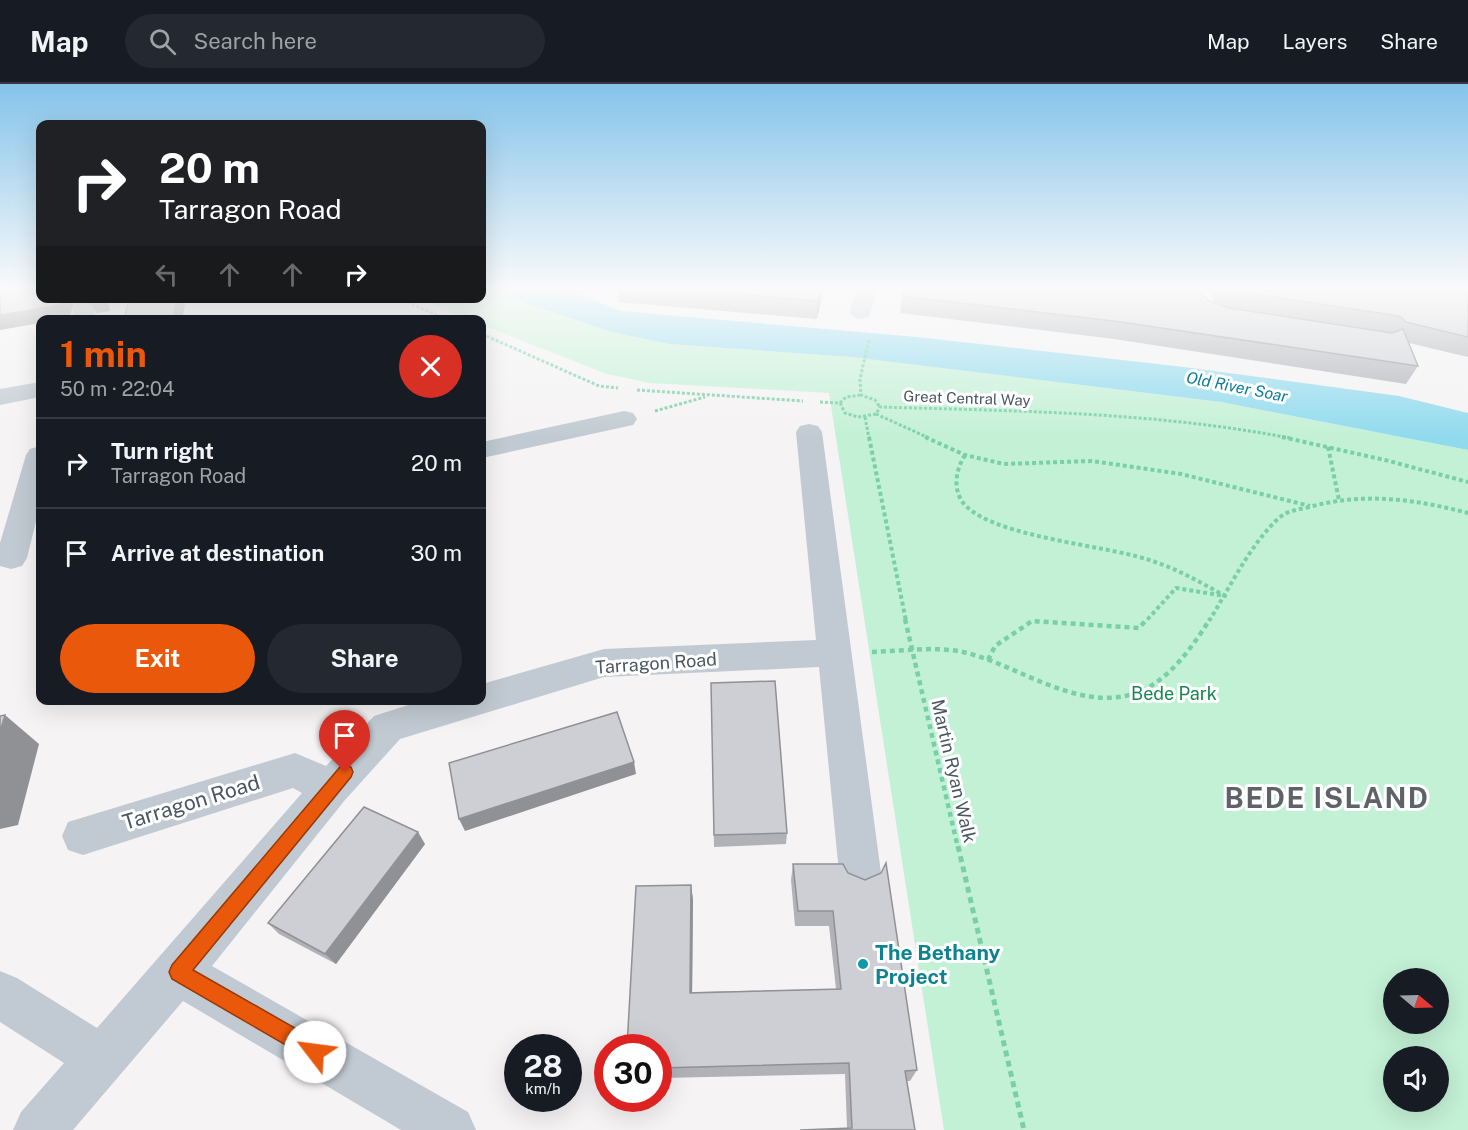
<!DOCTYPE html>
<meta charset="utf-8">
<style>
:root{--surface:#171b24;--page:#242831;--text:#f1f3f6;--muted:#9ea1a6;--line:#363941;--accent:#ea580c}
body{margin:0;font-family:"Public Sans",sans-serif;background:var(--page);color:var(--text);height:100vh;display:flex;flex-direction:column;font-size:22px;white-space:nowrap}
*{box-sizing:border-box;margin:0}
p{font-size:20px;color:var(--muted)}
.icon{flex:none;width:33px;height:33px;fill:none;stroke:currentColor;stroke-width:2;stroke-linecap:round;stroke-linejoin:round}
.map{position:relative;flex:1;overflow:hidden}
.panel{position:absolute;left:36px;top:231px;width:450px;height:390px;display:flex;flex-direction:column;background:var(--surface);border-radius:12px;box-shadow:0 6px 24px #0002}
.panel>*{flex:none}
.banner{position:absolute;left:36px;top:36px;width:450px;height:183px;border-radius:12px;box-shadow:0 6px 24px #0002;background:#202124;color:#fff;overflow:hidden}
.needle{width:39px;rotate:109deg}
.controls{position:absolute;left:1383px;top:884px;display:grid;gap:12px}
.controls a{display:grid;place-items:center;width:66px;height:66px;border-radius:50%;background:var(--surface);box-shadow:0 6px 24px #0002;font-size:30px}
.speed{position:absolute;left:504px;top:950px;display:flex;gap:12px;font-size:30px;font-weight:700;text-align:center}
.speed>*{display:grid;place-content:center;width:78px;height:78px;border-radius:50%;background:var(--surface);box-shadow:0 6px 24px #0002;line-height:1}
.speed small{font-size:15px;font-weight:400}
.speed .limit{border:9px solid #d22;background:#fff;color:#111}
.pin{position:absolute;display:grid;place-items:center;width:51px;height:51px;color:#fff;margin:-62px -26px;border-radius:50% 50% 50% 0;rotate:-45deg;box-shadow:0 0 6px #0007}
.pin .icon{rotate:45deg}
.me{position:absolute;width:66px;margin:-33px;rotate:300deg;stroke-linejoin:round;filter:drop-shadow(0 0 4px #0008)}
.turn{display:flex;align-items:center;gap:21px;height:126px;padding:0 24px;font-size:27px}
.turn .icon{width:78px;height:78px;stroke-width:2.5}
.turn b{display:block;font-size:42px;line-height:51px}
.lanes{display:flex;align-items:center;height:57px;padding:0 24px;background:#0003;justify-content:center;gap:30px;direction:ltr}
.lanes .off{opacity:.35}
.round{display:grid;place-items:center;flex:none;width:63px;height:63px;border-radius:32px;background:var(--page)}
.summary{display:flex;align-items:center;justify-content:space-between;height:102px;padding:0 24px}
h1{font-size:36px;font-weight:700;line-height:45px;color:var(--accent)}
.primary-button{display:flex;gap:12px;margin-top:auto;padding:12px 24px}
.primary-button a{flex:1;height:69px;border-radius:36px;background:var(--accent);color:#fff;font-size:24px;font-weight:700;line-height:69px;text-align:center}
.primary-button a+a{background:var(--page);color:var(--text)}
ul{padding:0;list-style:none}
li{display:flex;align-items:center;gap:18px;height:90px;padding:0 24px;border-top:2px solid var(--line)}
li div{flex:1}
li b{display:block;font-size:22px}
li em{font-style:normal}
header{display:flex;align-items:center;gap:36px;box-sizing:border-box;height:84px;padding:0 30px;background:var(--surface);border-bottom:2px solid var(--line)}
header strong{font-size:28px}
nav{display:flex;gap:33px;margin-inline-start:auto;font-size:21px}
.search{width:420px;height:54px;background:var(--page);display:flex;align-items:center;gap:15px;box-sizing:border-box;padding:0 21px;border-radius:33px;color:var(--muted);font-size:22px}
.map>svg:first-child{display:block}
.green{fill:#c3f1d5;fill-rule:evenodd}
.water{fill:#90daee}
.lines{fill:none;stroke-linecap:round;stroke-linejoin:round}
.path-far3{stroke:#7ad0a6;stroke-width:3;stroke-dasharray:3 2;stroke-linecap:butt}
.path-far2{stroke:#7ad0a6;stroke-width:4;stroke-dasharray:4 3;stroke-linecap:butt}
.path-far1{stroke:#7ad0a6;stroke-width:4.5;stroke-dasharray:5 4;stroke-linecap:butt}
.path{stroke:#7ad0a6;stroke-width:5;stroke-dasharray:6 4.5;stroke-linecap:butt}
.minor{fill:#c1cad2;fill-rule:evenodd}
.wall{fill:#b0b2b7}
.shaded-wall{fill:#909195}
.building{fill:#cdcfd5;stroke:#909195;stroke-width:1.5}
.route{fill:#ea580c;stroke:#983908;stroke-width:1.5}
.culture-dot{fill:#0f9aa8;stroke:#fff;stroke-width:2}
.labels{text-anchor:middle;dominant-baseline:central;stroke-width:6;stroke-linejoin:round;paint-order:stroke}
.far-street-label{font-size:15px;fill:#4a5661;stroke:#fff}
.far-water-label{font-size:16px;font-style:italic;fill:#0c7c9b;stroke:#fff}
.street-label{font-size:18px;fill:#4a5661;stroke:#fff}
.park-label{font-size:18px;fill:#17864f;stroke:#fff}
.near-street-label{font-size:21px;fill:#4a5661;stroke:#fff}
.near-culture-label{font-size:21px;font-weight:bold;fill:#0d838f;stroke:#fff;text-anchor:start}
.near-district-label{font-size:28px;font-weight:bold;letter-spacing:1.5px;fill:#5f6368;stroke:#fff}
</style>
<header>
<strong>Map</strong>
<div class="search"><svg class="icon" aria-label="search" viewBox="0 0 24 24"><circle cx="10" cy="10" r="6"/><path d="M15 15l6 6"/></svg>Search here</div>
<nav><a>Map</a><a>Layers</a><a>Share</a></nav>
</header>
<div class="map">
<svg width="1468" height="1046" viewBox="0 0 1468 1046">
<rect width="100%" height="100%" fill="#f5f3f3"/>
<path class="green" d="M 482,207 L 489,207 L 612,248 L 669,260 L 851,273 L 1221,318 L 1468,366 L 1468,1046 L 944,1046 L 829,309 L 650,299 L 607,290 L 482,241 L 482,236 L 468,235 L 418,215 L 482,214 ZM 1394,894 L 1438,894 L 1438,939 L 1394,939 ZM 1394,972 L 1438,972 L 1438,1017 L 1394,1017 Z"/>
<path class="water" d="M 489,207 L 571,207 L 621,227 L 917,253 L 1184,283 L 1399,312 L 1468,329 L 1468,366 L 1221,318 L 851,273 L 669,260 L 612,248 Z"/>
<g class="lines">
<g class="path-far3">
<path d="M 0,208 L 3,207"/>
<path d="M 398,214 L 448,236"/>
<path d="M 434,236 L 443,234"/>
<path d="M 482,250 L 599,302 L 618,304"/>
<path d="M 869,256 L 860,295 L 861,311 L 875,316 L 880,323"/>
<path d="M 637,306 L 803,317"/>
<path d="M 820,318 L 840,319 L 845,329 L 858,333 L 876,330 L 880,323 C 1018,327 1154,328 1290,354"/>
<path d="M 840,319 L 846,313 L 861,311"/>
<path d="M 655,327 L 705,313"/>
<path d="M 876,330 L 929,354"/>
<path d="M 865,333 L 869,354"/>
</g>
<g class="path-far2">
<path d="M 869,353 L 906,537"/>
<path d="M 925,353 L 965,371 L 1004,380 L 1092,377 L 1181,390 L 1310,422"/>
<path d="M 1282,353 L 1385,376 L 1468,398"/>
<path d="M 1328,363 L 1339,416"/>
<path d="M 965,371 C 955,387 952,408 966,422 C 997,453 1102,461 1146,475 C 1174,483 1200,498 1225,512 L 1176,504 L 1146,537"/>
<path d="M 1209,537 C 1229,505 1251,459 1279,434 C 1288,426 1298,426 1309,423 C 1364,408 1414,415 1468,429"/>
</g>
<g class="path-far1">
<path d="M 905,535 L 958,764"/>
<path d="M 872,568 C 902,567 934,562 963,568 C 993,575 1020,590 1049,601 C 1131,633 1167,603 1210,535"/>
<path d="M 988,576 L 995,562 L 1032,537 L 1139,544 L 1147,535"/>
</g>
<path class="path" d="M 958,762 L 1024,1046"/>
<g class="minor">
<path d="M 855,207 L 877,207 L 869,233 L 861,235 L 853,233 L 850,228 Z"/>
<path d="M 77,214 L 99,214 L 93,236 L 71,236 Z"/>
<path d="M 40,298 L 40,313 L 0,321 L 0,305 Z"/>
<path d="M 624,327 L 633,329 L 637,335 L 633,341 L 482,374 L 482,358 Z"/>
<path d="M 809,340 L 818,342 L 822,348 L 881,789 L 875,803 L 860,809 L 845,803 L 839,789 L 819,583 L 604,593 L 400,655 L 345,716 L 212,882 L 468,1028 L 476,1046 L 401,1046 L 183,917 L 73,1046 L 13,1046 L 21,1028 L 64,979 L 0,938 L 0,887 L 17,894 L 97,944 L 302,709 L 293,704 L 83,771 L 68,766 L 62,752 L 68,738 L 295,669 L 326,682 L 374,632 L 424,616 L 482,616 L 482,600 L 604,565 L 816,556 L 796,348 L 800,342 Z"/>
<path d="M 40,362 L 40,421 L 27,474 L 22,482 L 11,485 L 0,482 L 0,459 L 26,371 L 30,365 Z"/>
</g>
</g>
<g class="wall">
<path d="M 618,207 L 823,207 L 817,235 L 619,218 Z"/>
<path d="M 903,207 L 1209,217 L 1222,222 L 1213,217 L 1211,207 L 1468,207 L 1468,273 L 1409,259 L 1418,282 L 1406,300 L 1114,255 L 900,229 Z"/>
<path d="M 711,599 L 787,749 L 786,760 L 714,763 Z"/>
<path d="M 425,760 L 336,880 L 279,850 L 268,839 Z"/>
<path d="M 793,780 L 843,780 L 917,986 L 910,997 L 907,997 L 915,1046 L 847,1044 L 845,990 L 662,994 L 660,986 L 658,986 L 658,963 L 691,801 L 693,816 L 692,908 L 836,905 L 829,842 L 795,842 L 791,796 Z"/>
</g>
<g class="shaded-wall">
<path d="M 820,207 L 823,207 L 817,235 L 818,217 Z"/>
<path d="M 64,214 L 76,214 L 69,234 L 61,236 L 40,236 L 40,239 L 0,246 L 0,231 Z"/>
<path d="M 108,214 L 110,227 L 97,229 L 89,217 Z"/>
<path d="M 177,214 L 186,214 L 182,236 L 173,236 Z"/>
<path d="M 5,631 L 39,660 L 18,741 L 0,745 L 0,648 Z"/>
<path d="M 634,678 L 636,690 L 465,747 L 459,735 Z"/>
<path d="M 418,748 L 425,760 L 336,880 L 325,870 Z"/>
<path d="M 691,801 L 693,816 L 692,921 L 690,909 Z"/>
</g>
<g class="building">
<path d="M 0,207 L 40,207 L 40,214 L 64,214 L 61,221 L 0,231 Z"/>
<path d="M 703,207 L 820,207 L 818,217 Z"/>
<path d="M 903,207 L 1199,207 L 1209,217 L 1229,224 L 1392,249 L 1403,245 L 1418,282 L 1121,238 L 902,212 Z"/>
<path d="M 1236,207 L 1456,207 L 1468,210 L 1468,253 L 1406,238 L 1401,233 L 1392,231 Z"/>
<path d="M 90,214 L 102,214 L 102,215 L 89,217 Z"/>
<path d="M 129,214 L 177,214 L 173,236 L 124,236 Z"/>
<path d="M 775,597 L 787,749 L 714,751 L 711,599 Z"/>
<path d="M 617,628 L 634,678 L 459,735 L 449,679 Z"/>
<path d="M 5,631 L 0,648 L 0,632 Z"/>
<path d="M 364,723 L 418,748 L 325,870 L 268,839 Z"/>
<path d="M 886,779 L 917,986 L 905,987 L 915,1046 L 800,1046 L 852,1044 L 849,979 L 659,984 L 660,975 L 658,975 L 658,963 L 627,963 L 636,802 L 691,801 L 690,909 L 841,905 L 833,827 L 798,827 L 793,780 L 843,780 L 848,789 L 865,796 L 881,789 Z"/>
</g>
<linearGradient id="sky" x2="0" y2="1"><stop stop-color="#85c3ea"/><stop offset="0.58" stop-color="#fafafa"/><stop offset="1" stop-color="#fafafa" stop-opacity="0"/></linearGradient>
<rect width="1468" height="354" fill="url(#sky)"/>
<path class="route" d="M 345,681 L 351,683 L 353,688 L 351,693 L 193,886 L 323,960 L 326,968 L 323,975 L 315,978 L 172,895 L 169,888 L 172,881 L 340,683 Z"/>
<circle class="culture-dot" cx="863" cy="880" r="6"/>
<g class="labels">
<g class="far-street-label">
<text transform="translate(967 314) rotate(2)">Great Central Way</text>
</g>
<g class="far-water-label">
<text transform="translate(1237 303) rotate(11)">Old River Soar</text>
</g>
<g class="street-label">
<text transform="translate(656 579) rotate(-4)">Tarragon Road</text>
<text transform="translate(954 687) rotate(77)">Martin Ryan Walk</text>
</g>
<g class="park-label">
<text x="1174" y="609">Bede Park</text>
</g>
<g class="near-street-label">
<text transform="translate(191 718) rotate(-17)">Tarragon Road</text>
</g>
<g class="near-culture-label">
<text x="875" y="868">The Bethany<tspan x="875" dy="24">Project</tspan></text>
</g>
<g class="near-district-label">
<text x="1327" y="713">BEDE ISLAND</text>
</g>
</g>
</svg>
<div class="controls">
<a><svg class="needle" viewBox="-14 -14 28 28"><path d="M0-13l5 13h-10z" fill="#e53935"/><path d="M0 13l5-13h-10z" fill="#9ea1a6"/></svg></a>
<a><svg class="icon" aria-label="sound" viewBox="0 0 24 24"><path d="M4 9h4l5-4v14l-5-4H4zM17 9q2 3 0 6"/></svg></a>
</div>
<div class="speed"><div>28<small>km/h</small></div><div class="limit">30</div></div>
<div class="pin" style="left:345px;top:688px;background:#d93025"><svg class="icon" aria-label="arrive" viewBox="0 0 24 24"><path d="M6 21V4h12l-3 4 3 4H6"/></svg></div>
<svg class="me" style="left:315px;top:968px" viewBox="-20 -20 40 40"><circle r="19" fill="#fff"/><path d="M0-13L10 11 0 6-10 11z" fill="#ea580c"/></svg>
<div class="banner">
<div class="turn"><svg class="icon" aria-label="right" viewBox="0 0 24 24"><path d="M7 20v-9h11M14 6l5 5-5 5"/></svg><div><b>20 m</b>Tarragon Road</div></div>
<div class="lanes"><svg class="icon off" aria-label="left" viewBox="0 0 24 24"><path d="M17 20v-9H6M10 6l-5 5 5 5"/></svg><svg class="icon off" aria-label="ahead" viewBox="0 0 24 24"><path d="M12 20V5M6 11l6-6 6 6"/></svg><svg class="icon off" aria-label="ahead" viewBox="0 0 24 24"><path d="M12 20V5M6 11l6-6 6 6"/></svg><svg class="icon" aria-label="right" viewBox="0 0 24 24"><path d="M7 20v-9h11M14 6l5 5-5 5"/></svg></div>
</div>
<section class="panel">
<div class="summary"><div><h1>1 min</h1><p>50 m · 22:04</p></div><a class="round" style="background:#d93025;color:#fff"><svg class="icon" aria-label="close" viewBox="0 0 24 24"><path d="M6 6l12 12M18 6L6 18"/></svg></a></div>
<ul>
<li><svg class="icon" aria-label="right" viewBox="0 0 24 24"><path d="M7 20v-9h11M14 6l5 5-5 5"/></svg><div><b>Turn right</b><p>Tarragon Road</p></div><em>20 m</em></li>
<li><svg class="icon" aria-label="arrive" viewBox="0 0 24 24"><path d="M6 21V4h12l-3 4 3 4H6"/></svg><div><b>Arrive at destination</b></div><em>30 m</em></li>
</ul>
<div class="primary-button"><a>Exit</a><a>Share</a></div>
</section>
</div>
